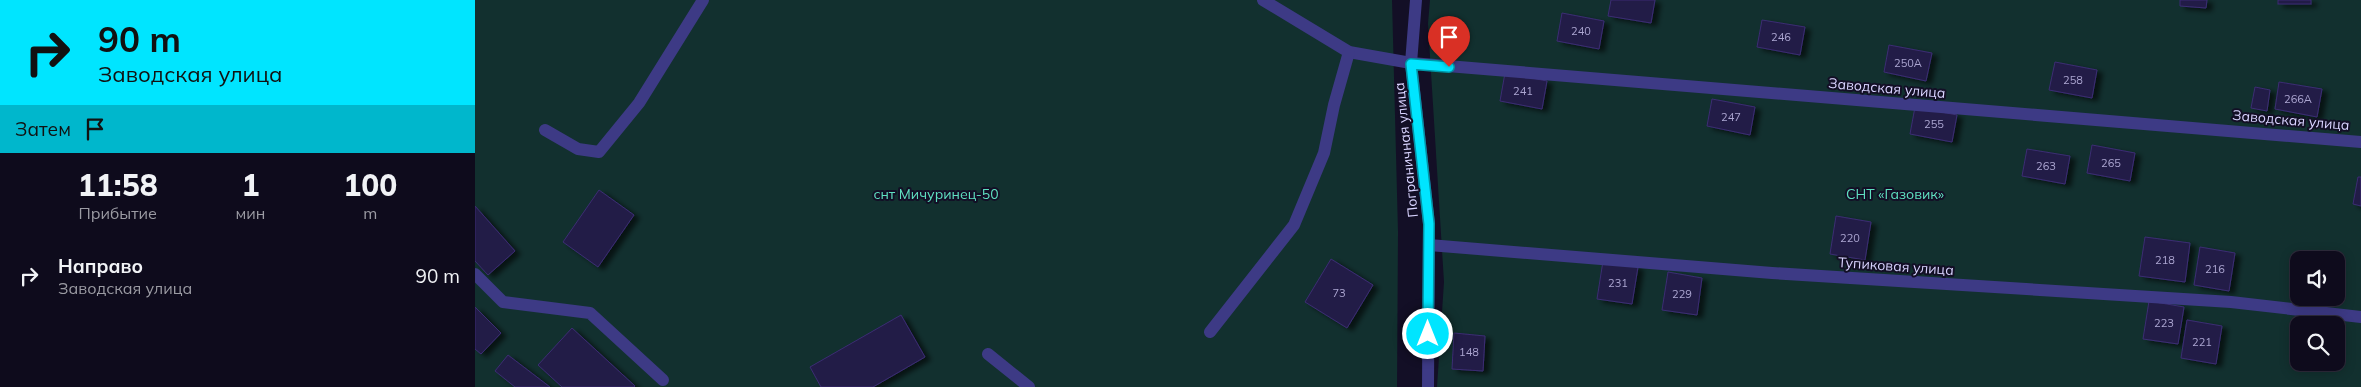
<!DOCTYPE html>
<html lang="ru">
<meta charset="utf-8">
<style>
:root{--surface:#0e0b1c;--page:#1c1929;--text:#f1f3f6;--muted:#9b9ba3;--line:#2e2b3b}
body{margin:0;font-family:Mulish,sans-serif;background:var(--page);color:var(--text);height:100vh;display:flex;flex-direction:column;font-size:19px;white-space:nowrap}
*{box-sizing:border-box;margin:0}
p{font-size:16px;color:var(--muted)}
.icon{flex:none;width:28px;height:28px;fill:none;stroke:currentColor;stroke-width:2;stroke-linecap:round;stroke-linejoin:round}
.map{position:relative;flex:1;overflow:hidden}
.side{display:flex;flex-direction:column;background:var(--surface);width:475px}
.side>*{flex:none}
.hud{background:#00e5ff;color:#111;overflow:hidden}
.tools{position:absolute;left:1815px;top:251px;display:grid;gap:10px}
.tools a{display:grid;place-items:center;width:55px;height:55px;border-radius:10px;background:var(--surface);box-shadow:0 2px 12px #0003,0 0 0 1px var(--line);font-size:25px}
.pin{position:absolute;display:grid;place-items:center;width:42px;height:42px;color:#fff;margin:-51px -21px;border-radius:50% 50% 50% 0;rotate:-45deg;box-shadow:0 0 5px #0007}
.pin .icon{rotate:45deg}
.me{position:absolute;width:55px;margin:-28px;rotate:0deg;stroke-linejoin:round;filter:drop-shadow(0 0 4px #0008)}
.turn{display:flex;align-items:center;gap:18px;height:105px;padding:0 15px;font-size:22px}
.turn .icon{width:65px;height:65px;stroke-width:2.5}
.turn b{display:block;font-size:35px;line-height:42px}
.then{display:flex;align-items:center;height:48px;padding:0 15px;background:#0003;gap:10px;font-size:19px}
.eta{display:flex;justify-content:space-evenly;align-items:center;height:85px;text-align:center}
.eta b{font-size:30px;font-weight:800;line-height:35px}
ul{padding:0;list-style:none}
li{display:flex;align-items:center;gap:15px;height:75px;padding:0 15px}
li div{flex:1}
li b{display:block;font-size:19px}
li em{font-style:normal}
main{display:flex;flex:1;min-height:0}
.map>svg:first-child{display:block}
.green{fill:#12302f;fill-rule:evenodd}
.building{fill:#241b47;stroke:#3b2d73;filter:url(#shadow)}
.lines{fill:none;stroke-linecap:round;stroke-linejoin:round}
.minor{stroke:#3d3a85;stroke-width:12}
.route-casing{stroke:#0095a6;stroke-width:12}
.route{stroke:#00e5ff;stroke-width:9}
.labels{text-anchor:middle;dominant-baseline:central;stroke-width:4;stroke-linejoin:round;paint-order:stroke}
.number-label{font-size:11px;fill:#aca6d1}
.street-label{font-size:14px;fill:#d9d4ff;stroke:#130f26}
.park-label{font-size:14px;fill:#5fe0c0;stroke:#130f26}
</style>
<main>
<section class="side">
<div class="hud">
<div class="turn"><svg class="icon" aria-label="right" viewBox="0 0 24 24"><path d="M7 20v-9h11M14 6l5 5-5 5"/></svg><div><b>90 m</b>Заводская улица</div></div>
<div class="then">Затем<svg class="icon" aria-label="arrive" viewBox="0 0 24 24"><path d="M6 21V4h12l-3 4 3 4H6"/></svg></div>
</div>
<div class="eta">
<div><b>11:58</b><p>Прибытие</p></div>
<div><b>1</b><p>мин</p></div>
<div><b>100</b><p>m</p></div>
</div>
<ul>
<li><svg class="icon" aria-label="right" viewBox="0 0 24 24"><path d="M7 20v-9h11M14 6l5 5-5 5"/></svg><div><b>Направо</b><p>Заводская улица</p></div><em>90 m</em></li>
</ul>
</section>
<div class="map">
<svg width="1886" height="387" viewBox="0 0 1886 387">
<defs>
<filter id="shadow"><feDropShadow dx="5.5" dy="3" stdDeviation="2.5" flood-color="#0009"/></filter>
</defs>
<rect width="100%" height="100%" fill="#130f26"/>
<g class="green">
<path d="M 0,0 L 917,0 L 923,232 L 922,387 L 0,387 Z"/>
<path d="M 955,0 L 1886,0 L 1886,387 L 962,387 L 969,282 L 953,24 ZM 1824,260 L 1861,260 L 1861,298 L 1824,298 ZM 1824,325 L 1861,325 L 1861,362 L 1824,362 Z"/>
</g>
<g class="building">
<path d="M 1136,0 L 1180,0 L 1176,23 L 1133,16 Z"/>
<path d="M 1705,0 L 1732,0 L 1731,8 L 1705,6 Z"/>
<rect x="1803" y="0" width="33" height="4"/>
<path d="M 1087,13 L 1129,21 L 1124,49 L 1082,41 Z"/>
<path d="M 1287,20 L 1330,27 L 1325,55 L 1282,47 Z"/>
<path d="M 1414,45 L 1457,53 L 1451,81 L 1409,72 Z"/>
<path d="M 1580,62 L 1622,70 L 1617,98 L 1574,90 Z"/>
<path d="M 1030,73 L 1072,81 L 1067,109 L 1025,101 Z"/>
<path d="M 1804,82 L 1847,89 L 1842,117 L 1800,109 Z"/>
<path d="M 1780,87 L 1795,90 L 1792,111 L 1776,108 Z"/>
<path d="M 1237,99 L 1280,107 L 1275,135 L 1232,126 Z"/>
<path d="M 1440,107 L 1482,115 L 1477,142 L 1435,134 Z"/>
<path d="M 1617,145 L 1660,153 L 1655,181 L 1612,173 Z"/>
<path d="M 1552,149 L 1595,156 L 1590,184 L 1547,176 Z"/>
<path d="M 1883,177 L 1886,177 L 1886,206 L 1878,204 Z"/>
<path d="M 124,190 L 159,215 L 123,267 L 88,242 Z"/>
<path d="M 0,206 L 40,251 L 13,275 L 0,261 Z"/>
<path d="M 1361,216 L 1396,222 L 1390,260 L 1355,254 Z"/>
<path d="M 1670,237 L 1715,243 L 1710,282 L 1664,276 Z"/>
<path d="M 1725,247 L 1760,253 L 1754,291 L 1719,285 Z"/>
<path d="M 856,259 L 898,285 L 872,328 L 830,302 Z"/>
<path d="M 1128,261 L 1163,267 L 1157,304 L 1122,299 Z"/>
<path d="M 1193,272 L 1227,278 L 1222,315 L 1187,310 Z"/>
<path d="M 1674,301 L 1709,307 L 1703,344 L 1668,339 Z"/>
<path d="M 0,307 L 26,333 L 6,354 L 0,349 Z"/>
<path d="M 426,315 L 450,357 L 398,387 L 346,387 L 335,367 Z"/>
<path d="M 1712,320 L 1747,326 L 1741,364 L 1706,358 Z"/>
<path d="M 97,328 L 160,386 L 159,387 L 87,387 L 63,365 Z"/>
<path d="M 979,333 L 1010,336 L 1008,371 L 977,369 Z"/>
<path d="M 33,355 L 75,387 L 40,387 L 20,371 Z"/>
</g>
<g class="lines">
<g class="minor">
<path d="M 788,0 L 874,52 L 936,63 L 1886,142"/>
<path d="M 941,0 L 936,63 L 954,224 L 953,387"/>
<path d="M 70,130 L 103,149 L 124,152 L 164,103 L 228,0"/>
<path d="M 954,245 L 1297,273 L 1756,302 L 1886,317"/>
<path d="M 0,274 L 28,302 L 115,313 L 188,380"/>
<path d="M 735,332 L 819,225 L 849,153 L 859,105 L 874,52"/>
<path d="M 513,354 L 554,387"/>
</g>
</g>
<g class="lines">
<defs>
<path id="route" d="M 953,334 L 954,224 L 936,64 L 974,67"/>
</defs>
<use href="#route" class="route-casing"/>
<use href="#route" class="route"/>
</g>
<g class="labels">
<g class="number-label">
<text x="1106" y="31">240</text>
<text x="1306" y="37">246</text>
<text x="1433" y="63">250А</text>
<text x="1598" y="80">258</text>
<text x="1048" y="91">241</text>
<text x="1823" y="99">266А</text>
<text x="1256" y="117">247</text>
<text x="1459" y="124">255</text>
<text x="1636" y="163">265</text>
<text x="1571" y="166">263</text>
<text x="1375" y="238">220</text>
<text x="1690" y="260">218</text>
<text x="1740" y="269">216</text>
<text x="1143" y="283">231</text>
<text x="864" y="293">73</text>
<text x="1207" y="294">229</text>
<text x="1689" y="323">223</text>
<text x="1727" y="342">221</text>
<text x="994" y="352">148</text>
</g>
<g class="street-label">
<text transform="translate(1412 88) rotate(5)">Заводская улица</text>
<text transform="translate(1816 120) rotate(5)">Заводская улица</text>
<text transform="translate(931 150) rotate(-96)">Пограничная улица</text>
<text transform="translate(1421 266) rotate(4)">Тупиковая улица</text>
</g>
<g class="park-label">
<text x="461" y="194">снт Мичуринец-50</text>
<text x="1420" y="194">СНТ «Газовик»</text>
</g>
</g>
</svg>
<div class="tools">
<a><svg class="icon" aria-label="sound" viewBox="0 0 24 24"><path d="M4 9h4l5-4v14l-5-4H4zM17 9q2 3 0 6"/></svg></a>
<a><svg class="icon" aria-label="search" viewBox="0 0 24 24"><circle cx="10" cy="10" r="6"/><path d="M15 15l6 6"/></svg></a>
</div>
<div class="pin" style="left:974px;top:67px;background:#d93025"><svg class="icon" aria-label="arrive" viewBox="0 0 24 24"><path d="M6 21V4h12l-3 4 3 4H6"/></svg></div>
<svg class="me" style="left:953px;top:334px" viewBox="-20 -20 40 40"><circle r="17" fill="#00e5ff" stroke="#fff" stroke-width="3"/><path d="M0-11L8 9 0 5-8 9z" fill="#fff"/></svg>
</div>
</main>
